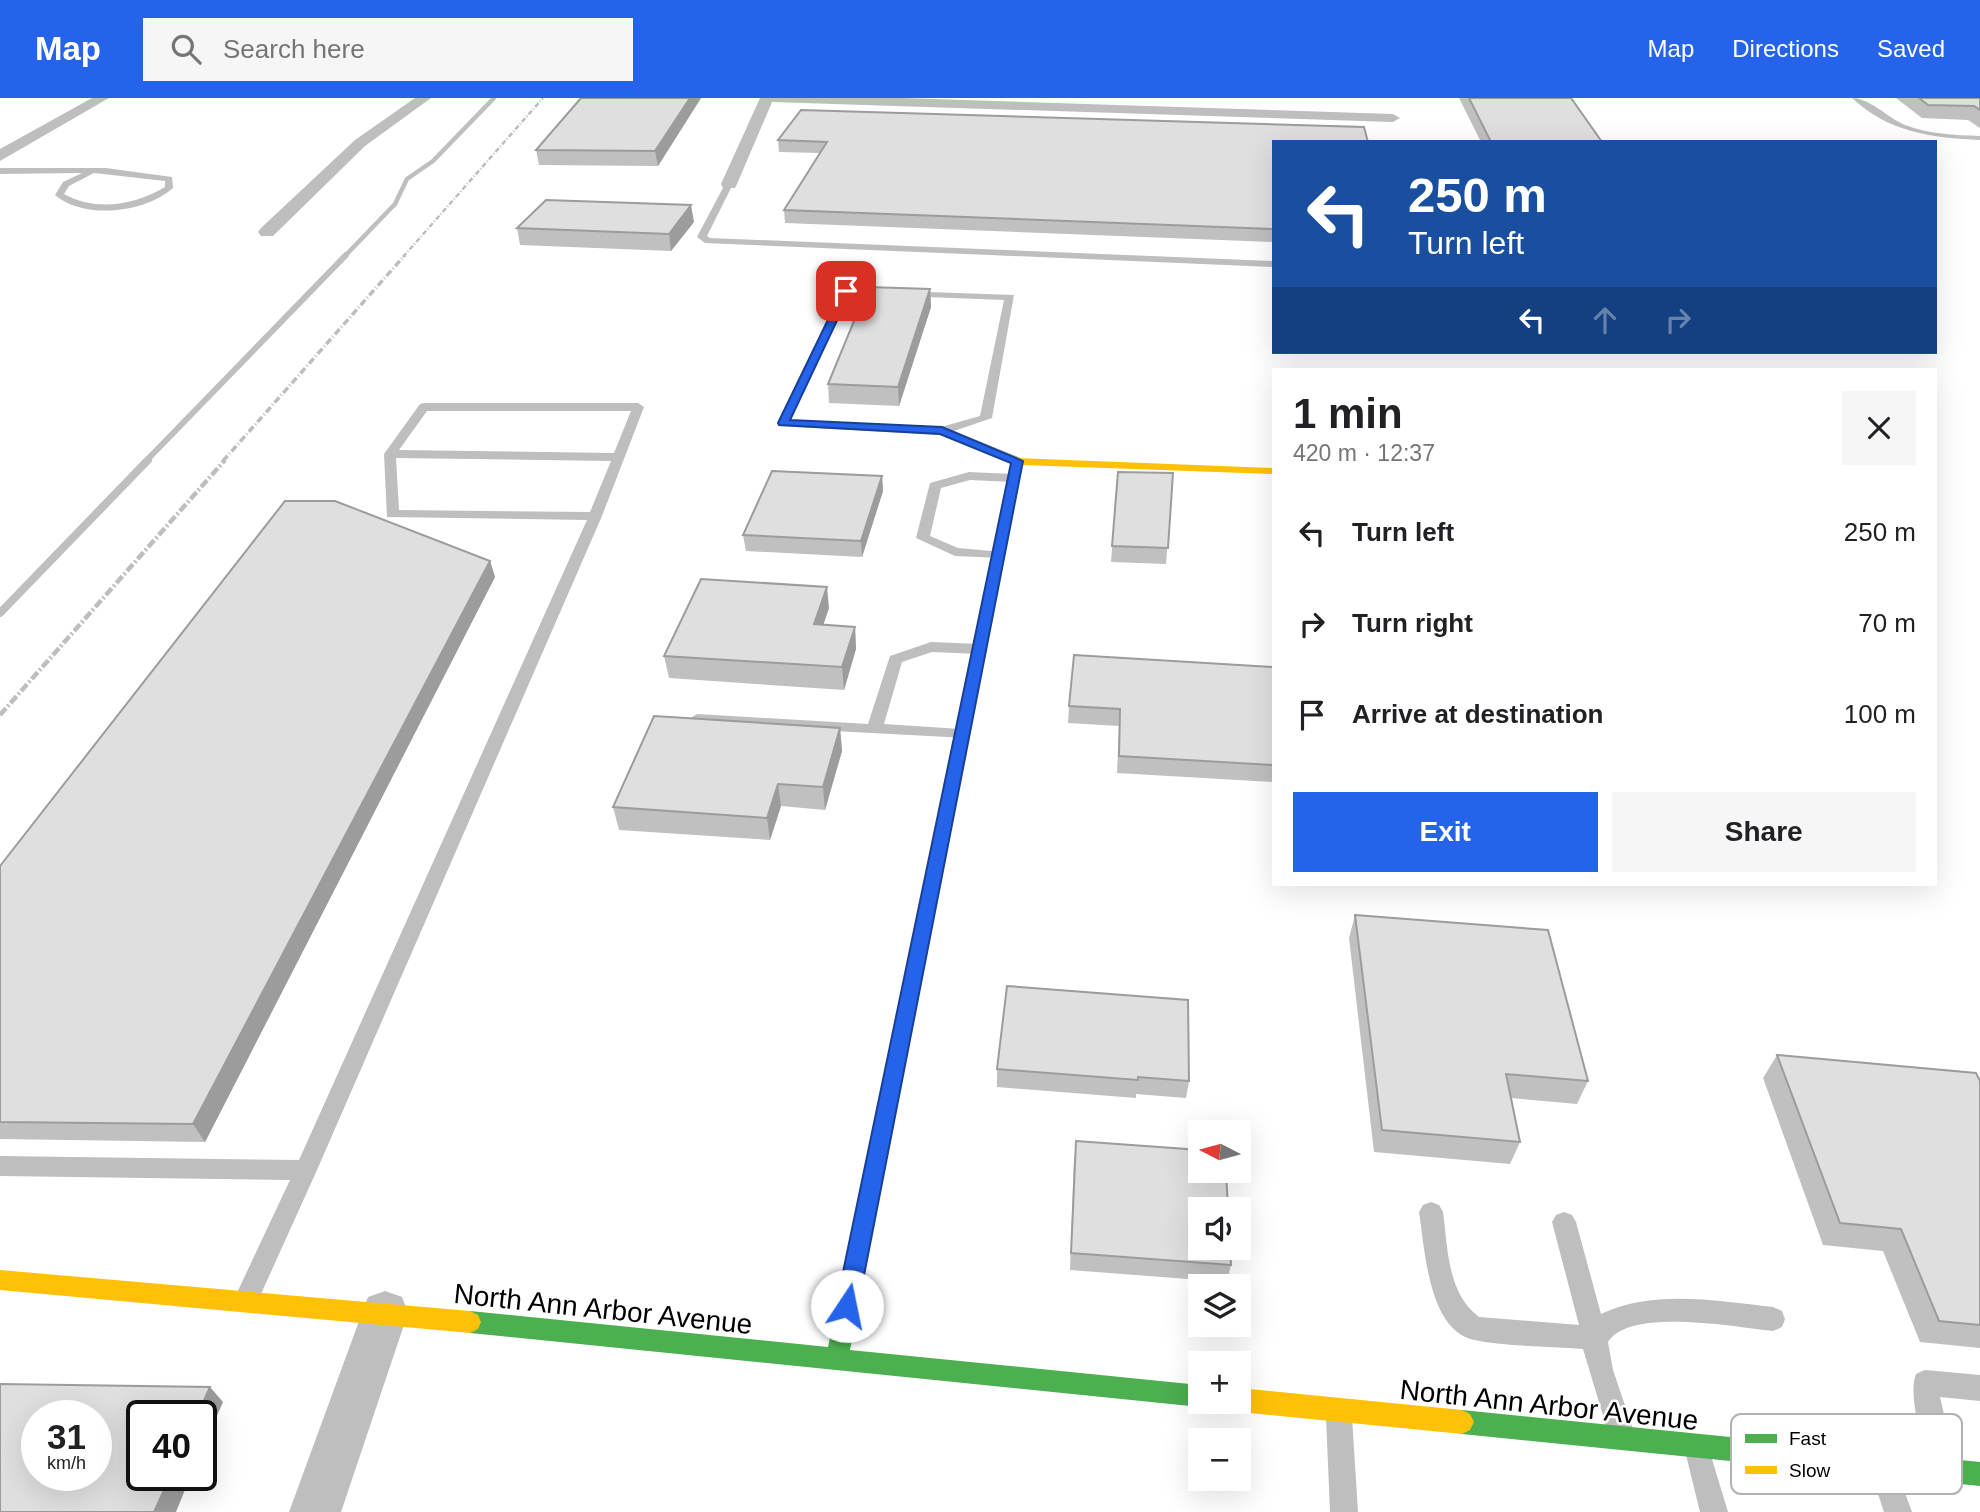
<!DOCTYPE html>
<meta charset="utf-8">
<style>
:root{--surface:#fff;--page:#f6f6f6;--text:#202124;--muted:#757577;--accent:#2563eb}
body{margin:0;font-family:Arial,sans-serif;background:var(--page);color:var(--text);height:100vh;display:flex;flex-direction:column;font-size:26px;white-space:nowrap}
*{box-sizing:border-box;margin:0}
p{font-size:23px;color:var(--muted)}
.icon{flex:none;width:38px;height:38px;fill:none;stroke:currentColor;stroke-width:2;stroke-linecap:round;stroke-linejoin:round}
.map{position:relative;flex:1;overflow:hidden}
.panel{position:absolute;left:1272px;top:270px;width:665px;height:518px;display:flex;flex-direction:column;background:var(--surface);border-radius:0px;box-shadow:0 7px 28px #0002}
.panel>*{flex:none}
.hud{position:absolute;left:1272px;top:42px;width:665px;height:214px;border-radius:0px;box-shadow:0 7px 28px #0002;background:#1a4fa0;color:#fff;overflow:hidden}
.needle{width:46px;rotate:276deg}
.buttons{position:absolute;left:1188px;top:1022px;display:grid;gap:14px}
.buttons a{display:grid;place-items:center;width:63px;height:63px;border-radius:0px;background:var(--surface);box-shadow:0 7px 28px #0002;font-size:35px}
.speed{position:absolute;left:21px;top:1302px;display:flex;gap:14px;font-size:35px;font-weight:700;text-align:center}
.speed>*{display:grid;place-content:center;width:91px;height:91px;border-radius:50%;background:var(--surface);box-shadow:0 7px 28px #0002;line-height:1}
.speed small{font-size:18px;font-weight:400}
.speed .limit{border:4px solid #111;border-radius:10px;background:#fff;color:#111}
.pin{position:absolute;display:grid;place-items:center;width:60px;height:60px;color:#fff;margin:-30px;border-radius:14px;box-shadow:0 4px 10px #0006}
.me{position:absolute;width:77px;margin:-38px;rotate:11deg;stroke-linejoin:round;filter:drop-shadow(0 0 5px #0008)}
.turn{display:flex;align-items:center;gap:24px;height:147px;padding:0 21px;font-size:32px}
.turn .icon{width:91px;height:91px;stroke-width:2.5}
.turn b{display:block;font-size:49px;line-height:60px}
.lanes{display:flex;align-items:center;height:66px;padding:0 21px;background:#0003;justify-content:center;gap:35px;direction:ltr}
.lanes .off{opacity:.35}
.round{display:grid;place-items:center;flex:none;width:74px;height:74px;border-radius:0px;background:var(--page)}
.summary{display:flex;align-items:center;justify-content:space-between;height:119px;padding:0 21px}
h1{font-size:42px;font-weight:800;line-height:52px}
.action{display:flex;gap:14px;margin-top:auto;padding:14px 21px}
.action a{flex:1;height:80px;border-radius:0px;background:var(--accent);color:#fff;font-size:28px;font-weight:800;line-height:80px;text-align:center}
.action a+a{background:var(--page);color:var(--text)}
ul{padding:0;list-style:none}
li{display:flex;align-items:center;gap:21px;height:91px;padding:0 21px}
li div{flex:1}
li b{display:block;font-size:26px}
li em{font-style:normal}
header{display:flex;align-items:center;gap:42px;box-sizing:border-box;height:98px;padding:0 35px;background:var(--accent);color:#fff}
header strong{font-size:33px}
nav{display:flex;gap:38px;margin-inline-start:auto;font-size:24px}
.search{width:490px;height:63px;background:var(--page);display:flex;align-items:center;gap:18px;box-sizing:border-box;padding:0 24px;border-radius:0px;color:var(--muted);font-size:26px}
.map>svg:first-child{display:block}
.lines{fill:none;stroke-linecap:round;stroke-linejoin:round}
.stream-far2{stroke:#bfbfbf;stroke-width:4.5}
.stream-far1{stroke:#bfbfbf;stroke-width:6}
.stream{stroke:#bfbfbf;stroke-width:8}
.lane{fill:#bebebe;fill-rule:evenodd}
.street{fill:#bebebe;fill-rule:evenodd}
.fast{fill:#4caf50;fill-rule:evenodd}
.slow{fill:#ffc107;fill-rule:evenodd}
.rail-far2{stroke:#bebebe;stroke-width:2.5;stroke-dasharray:5 2 1 2;stroke-linecap:butt}
.rail-far1{stroke:#bebebe;stroke-width:3.5;stroke-dasharray:7 2.5 1 2.5;stroke-linecap:butt}
.rail{stroke:#bebebe;stroke-width:4.5;stroke-dasharray:9 2.5 2 2.5;stroke-linecap:butt}
.wall{fill:#c0c0c0}
.shaded-wall{fill:#9c9c9c}
.building{fill:#dfdfdf;stroke:#9c9c9c;stroke-width:2;fill-rule:evenodd}
.route{fill:#2563eb;stroke:#184099;stroke-width:2}
.labels{text-anchor:middle;dominant-baseline:central;stroke-width:5;stroke-linejoin:round;paint-order:stroke}
.near-street-label{font-size:28px;fill:#000;stroke:#fff}
.key{fill:#fff;stroke:#b2b2b2;stroke-width:2}
.key-label{font-size:19px;fill:#000}
</style>
<header>
<strong>Map</strong>
<div class="search"><svg class="icon" aria-label="search" viewBox="0 0 24 24"><circle cx="10" cy="10" r="6"/><path d="M15 15l6 6"/></svg>Search here</div>
<nav><a>Map</a><a>Directions</a><a>Saved</a></nav>
</header>
<div class="map">
<svg width="1980" height="1414" viewBox="0 0 1980 1414">
<rect width="100%" height="100%" fill="#fff"/>
<g class="lines">
<path class="stream-far2" d="M 344,159 L 395,106 L 407,81 L 433,63 L 494,0"/>
<path class="stream-far1" d="M 146,363 L 346,157"/>
<path class="stream" d="M 0,515 L 148,362"/>
<g class="lane">
<path d="M 1852,0 C 1870,0 1888,20 1905,27 C 1928,36 1955,37 1980,38 L 1980,42 C 1932,40 1888,34 1852,0 Z"/>
<path d="M 0,70 L 106,70 L 172,79 L 173,90 C 145,115 84,122 55,97 L 63,84 L 82,75 L 0,76 ZM 94,75 L 165,83 L 165,89 C 135,107 96,114 64,96 L 69,88 Z"/>
<path d="M 729,83 L 733,86 L 707,138 L 710,140 L 1274,163 L 1274,169 L 705,145 L 697,139 L 725,86 Z"/>
<path d="M 842,191 L 1014,197 L 992,320 L 954,333 L 1021,360 L 1021,366 L 1013,366 L 940,337 L 779,328 L 777,325 ZM 850,196 L 1004,202 L 980,318 L 941,329 L 791,322 Z"/>
<path d="M 424,305 L 638,305 L 644,309 L 602,418 L 317,1072 L 256,1207 L 247,1210 L 238,1207 L 235,1199 L 290,1082 L 0,1078 L 0,1058 L 299,1062 L 587,422 L 387,419 L 384,356 L 420,306 ZM 427,313 L 631,313 L 614,355 L 399,352 ZM 396,360 L 611,363 L 590,414 L 399,412 Z"/>
<path d="M 969,374 L 1013,376 L 1019,380 L 1013,384 L 970,382 L 941,390 L 930,438 L 958,450 L 1002,454 L 1002,460 L 955,458 L 916,440 L 930,385 Z"/>
<path d="M 931,544 L 979,546 L 987,551 L 979,556 L 932,554 L 902,564 L 884,626 L 961,631 L 969,636 L 967,640 L 697,626 L 689,621 L 697,616 L 868,626 L 890,558 Z"/>
<path d="M 1431,1104 L 1439,1107 L 1443,1114 C 1448,1150 1447,1195 1479,1219 L 1579,1227 L 1552,1124 L 1556,1117 L 1564,1114 L 1572,1117 L 1576,1124 L 1601,1216 C 1654,1191 1717,1203 1773,1209 L 1782,1213 L 1785,1221 L 1782,1229 L 1773,1233 C 1736,1229 1629,1209 1608,1244 L 1613,1272 L 1634,1334 L 1630,1343 L 1621,1347 L 1612,1343 L 1608,1334 L 1583,1251 C 1548,1248 1509,1249 1474,1242 C 1428,1232 1425,1151 1419,1114 L 1423,1107 Z"/>
<path d="M 1925,1272 L 1980,1277 L 1980,1303 L 1940,1299 L 1955,1364 L 1951,1373 L 1942,1377 L 1933,1373 C 1924,1352 1907,1297 1916,1276 Z"/>
<path d="M 1339,1306 L 1348,1310 L 1352,1319 L 1358,1414 L 1330,1414 L 1326,1319 L 1330,1310 Z"/>
<path d="M 1699,1344 L 1708,1348 L 1728,1414 L 1700,1414 L 1686,1357 L 1690,1348 Z"/>
<path d="M 1884,1362 L 1894,1365 L 1912,1414 L 1884,1414 L 1871,1375 L 1874,1365 Z"/>
</g>
<g class="street">
<path d="M 92,0 L 109,0 L 0,63 L 0,51 Z"/>
<path d="M 415,0 L 431,0 L 365,48 L 273,138 L 261,138 L 258,134 L 261,130 L 355,42 Z"/>
<path d="M 760,0 L 903,0 L 1393,16 L 1400,20 L 1393,24 L 772,4 L 737,86 L 735,90 L 723,90 L 721,86 Z"/>
<path d="M 385,1193 L 402,1199 L 408,1215 L 341,1414 L 289,1414 L 362,1215 L 368,1199 Z"/>
</g>
<g class="fast">
<path d="M 975,567 L 982,571 L 850,1252 L 1200,1287 L 1200,1304 L 1209,1304 L 1208,1306 L 1200,1309 L 470,1235 L 462,1231 L 459,1224 L 462,1217 L 470,1213 L 828,1249 L 968,571 Z"/>
<path d="M 1462,1312 L 1980,1364 L 1980,1388 L 1462,1336 L 1454,1332 L 1450,1324 L 1454,1316 Z"/>
</g>
<g class="slow">
<path d="M 1017,360 L 1274,370 L 1274,376 L 1022,367 L 982,571 L 975,575 L 968,571 L 1011,363 Z"/>
<path d="M 0,1172 L 470,1213 L 478,1217 L 481,1224 L 478,1231 L 470,1235 L 0,1192 Z"/>
<path d="M 1239,1290 L 1462,1312 L 1470,1316 L 1474,1324 L 1470,1332 L 1462,1336 L 1239,1314 L 1231,1310 L 1228,1304 L 1239,1304 Z"/>
</g>
<path class="rail-far2" d="M 403,159 L 543,0"/>
<path class="rail-far1" d="M 223,363 L 405,157"/>
<path class="rail" d="M 0,617 L 225,362"/>
</g>
<g class="wall">
<path d="M 701,0 L 658,68 L 539,67 L 536,52 Z"/>
<path d="M 1459,0 L 1571,0 L 1602,44 L 1481,44 Z"/>
<path d="M 1896,0 L 1980,0 L 1980,30 L 1968,22 L 1922,20 Z"/>
<path d="M 778,42 L 1274,44 L 1274,144 L 785,125 L 784,112 L 820,55 L 779,54 Z"/>
<path d="M 694,124 L 671,153 L 520,147 L 517,130 Z"/>
<path d="M 930,191 L 931,209 L 899,308 L 829,305 L 828,286 Z"/>
<path d="M 1118,374 L 1173,375 L 1166,466 L 1111,464 Z"/>
<path d="M 882,378 L 883,393 L 862,459 L 746,453 L 743,437 Z"/>
<path d="M 490,463 L 495,479 L 205,1044 L 0,1041 L 0,768 Z"/>
<path d="M 829,510 L 823,527 L 855,529 L 856,551 L 844,592 L 669,580 L 664,558 Z"/>
<path d="M 1274,569 L 1274,684 L 1117,675 L 1119,628 L 1068,625 L 1069,608 Z"/>
<path d="M 840,630 L 842,653 L 825,712 L 781,708 L 770,742 L 619,732 L 613,709 Z"/>
<path d="M 1355,817 L 1588,983 L 1577,1006 L 1511,1000 L 1520,1044 L 1510,1066 L 1374,1054 L 1349,840 Z"/>
<path d="M 1007,888 L 1189,983 L 1186,1000 L 1136,996 L 1136,1000 L 997,989 L 997,971 Z"/>
<path d="M 1777,957 L 1980,983 L 1980,1250 L 1920,1244 L 1883,1153 L 1823,1147 L 1763,980 Z"/>
<path d="M 1074,1060 L 1231,1167 L 1227,1184 L 1070,1172 Z"/>
</g>
<g class="shaded-wall">
<path d="M 690,0 L 701,0 L 658,68 L 655,53 Z"/>
<path d="M 691,107 L 694,124 L 671,153 L 669,136 Z"/>
<path d="M 930,191 L 931,209 L 899,308 L 898,289 Z"/>
<path d="M 882,378 L 883,393 L 862,459 L 861,443 Z"/>
<path d="M 490,463 L 495,479 L 205,1044 L 193,1026 Z"/>
<path d="M 827,489 L 829,510 L 816,548 L 814,526 Z"/>
<path d="M 855,529 L 856,551 L 844,592 L 842,569 Z"/>
<path d="M 840,630 L 842,653 L 825,712 L 823,689 Z"/>
<path d="M 778,686 L 781,708 L 770,742 L 767,720 Z"/>
<path d="M 210,1289 L 223,1304 L 201,1354 L 201,1318 L 197,1318 Z"/>
<path d="M 171,1377 L 191,1377 L 176,1414 L 154,1414 Z"/>
</g>
<g class="building">
<path d="M 581,0 L 690,0 L 655,53 L 536,52 Z"/>
<path d="M 1469,0 L 1571,0 L 1602,44 L 1491,44 Z"/>
<path d="M 1919,0 L 1980,0 L 1980,12 L 1974,8 L 1928,7 Z"/>
<path d="M 801,12 L 1364,29 L 1368,44 L 1274,44 L 1274,131 L 784,112 L 827,44 L 778,42 Z"/>
<path d="M 546,102 L 691,107 L 669,136 L 517,130 Z"/>
<path d="M 868,189 L 930,191 L 898,289 L 828,286 Z"/>
<path d="M 772,373 L 882,378 L 861,443 L 743,437 Z"/>
<path d="M 1118,374 L 1173,375 L 1168,450 L 1112,448 Z"/>
<path d="M 285,403 L 335,403 L 490,463 L 193,1026 L 0,1024 L 0,768 Z"/>
<path d="M 701,481 L 827,489 L 814,526 L 855,529 L 842,569 L 664,558 Z"/>
<path d="M 1074,557 L 1274,569 L 1274,667 L 1119,658 L 1120,611 L 1069,608 Z"/>
<path d="M 654,618 L 840,630 L 823,689 L 778,686 L 767,720 L 613,709 Z"/>
<path d="M 1355,817 L 1548,832 L 1588,983 L 1506,976 L 1520,1044 L 1382,1032 Z"/>
<path d="M 1007,888 L 1188,902 L 1189,983 L 1138,979 L 1138,982 L 997,971 Z"/>
<path d="M 1777,957 L 1976,975 L 1980,983 L 1980,1227 L 1939,1223 L 1901,1131 L 1840,1125 Z"/>
<path d="M 1076,1043 L 1200,1052 L 1200,1073 L 1226,1073 L 1228,1111 L 1200,1111 L 1200,1150 L 1230,1150 L 1231,1167 L 1071,1155 Z"/>
<path d="M 0,1286 L 210,1289 L 197,1318 L 142,1318 L 142,1377 L 171,1377 L 154,1414 L 0,1414 ZM 37,1318 L 96,1318 L 96,1377 L 37,1377 Z"/>
</g>
<path class="route" d="M 846,190 L 851,193 L 790,322 L 942,329 L 1023,363 L 858,1208 L 855,1216 L 847,1219 L 839,1216 L 836,1208 L 1011,365 L 940,336 L 779,327 L 778,325 L 842,193 Z"/>
<g class="labels">
<g class="near-street-label">
<text transform="translate(603 1211) rotate(6)">North Ann Arbor Avenue</text>
<text transform="translate(1549 1307) rotate(6)">North Ann Arbor Avenue</text>
</g>
</g>
<rect x="1731" y="1316" width="231" height="80" rx="10" class="key"/>
<rect x="1745" y="1336" width="32" height="9" fill="#4caf50"/>
<rect x="1745" y="1368" width="32" height="8" fill="#ffc107"/>
<g class="key-label">
<text x="1789" y="1347">Fast</text>
<text x="1789" y="1379">Slow</text>
</g>
</svg>
<div class="buttons">
<a><svg class="needle" viewBox="-14 -14 28 28"><path d="M0-13l5 13h-10z" fill="#e53935"/><path d="M0 13l5-13h-10z" fill="#757577"/></svg></a>
<a><svg class="icon" aria-label="sound" viewBox="0 0 24 24"><path d="M4 9h4l5-4v14l-5-4H4zM17 9q2 3 0 6"/></svg></a>
<a><svg class="icon" aria-label="layers" viewBox="0 0 24 24"><path d="M12 4l9 5-9 5-9-5zM3 14l9 5 9-5"/></svg></a>
<a>+</a>
<a>−</a>
</div>
<div class="speed"><div>31<small>km/h</small></div><div class="limit">40</div></div>
<div class="pin" style="left:846px;top:193px;background:#d93025"><svg class="icon" aria-label="arrive" viewBox="0 0 24 24"><path d="M6 21V4h12l-3 4 3 4H6"/></svg></div>
<svg class="me" style="left:847px;top:1208px" viewBox="-20 -20 40 40"><circle r="19" fill="#fff"/><path d="M0-13L10 11 0 6-10 11z" fill="#2563eb"/></svg>
<div class="hud">
<div class="turn"><svg class="icon" aria-label="left" viewBox="0 0 24 24"><path d="M17 20v-9H6M10 6l-5 5 5 5"/></svg><div><b>250 m</b>Turn left</div></div>
<div class="lanes"><svg class="icon" aria-label="left" viewBox="0 0 24 24"><path d="M17 20v-9H6M10 6l-5 5 5 5"/></svg><svg class="icon off" aria-label="ahead" viewBox="0 0 24 24"><path d="M12 20V5M6 11l6-6 6 6"/></svg><svg class="icon off" aria-label="right" viewBox="0 0 24 24"><path d="M7 20v-9h11M14 6l5 5-5 5"/></svg></div>
</div>
<section class="panel">
<div class="summary"><div><h1>1 min</h1><p>420 m · 12:37</p></div><a class="round"><svg class="icon" aria-label="close" viewBox="0 0 24 24"><path d="M6 6l12 12M18 6L6 18"/></svg></a></div>
<ul>
<li><svg class="icon" aria-label="left" viewBox="0 0 24 24"><path d="M17 20v-9H6M10 6l-5 5 5 5"/></svg><div><b>Turn left</b></div><em>250 m</em></li>
<li><svg class="icon" aria-label="right" viewBox="0 0 24 24"><path d="M7 20v-9h11M14 6l5 5-5 5"/></svg><div><b>Turn right</b></div><em>70 m</em></li>
<li><svg class="icon" aria-label="arrive" viewBox="0 0 24 24"><path d="M6 21V4h12l-3 4 3 4H6"/></svg><div><b>Arrive at destination</b></div><em>100 m</em></li>
</ul>
<div class="action"><a>Exit</a><a>Share</a></div>
</section>
</div>
